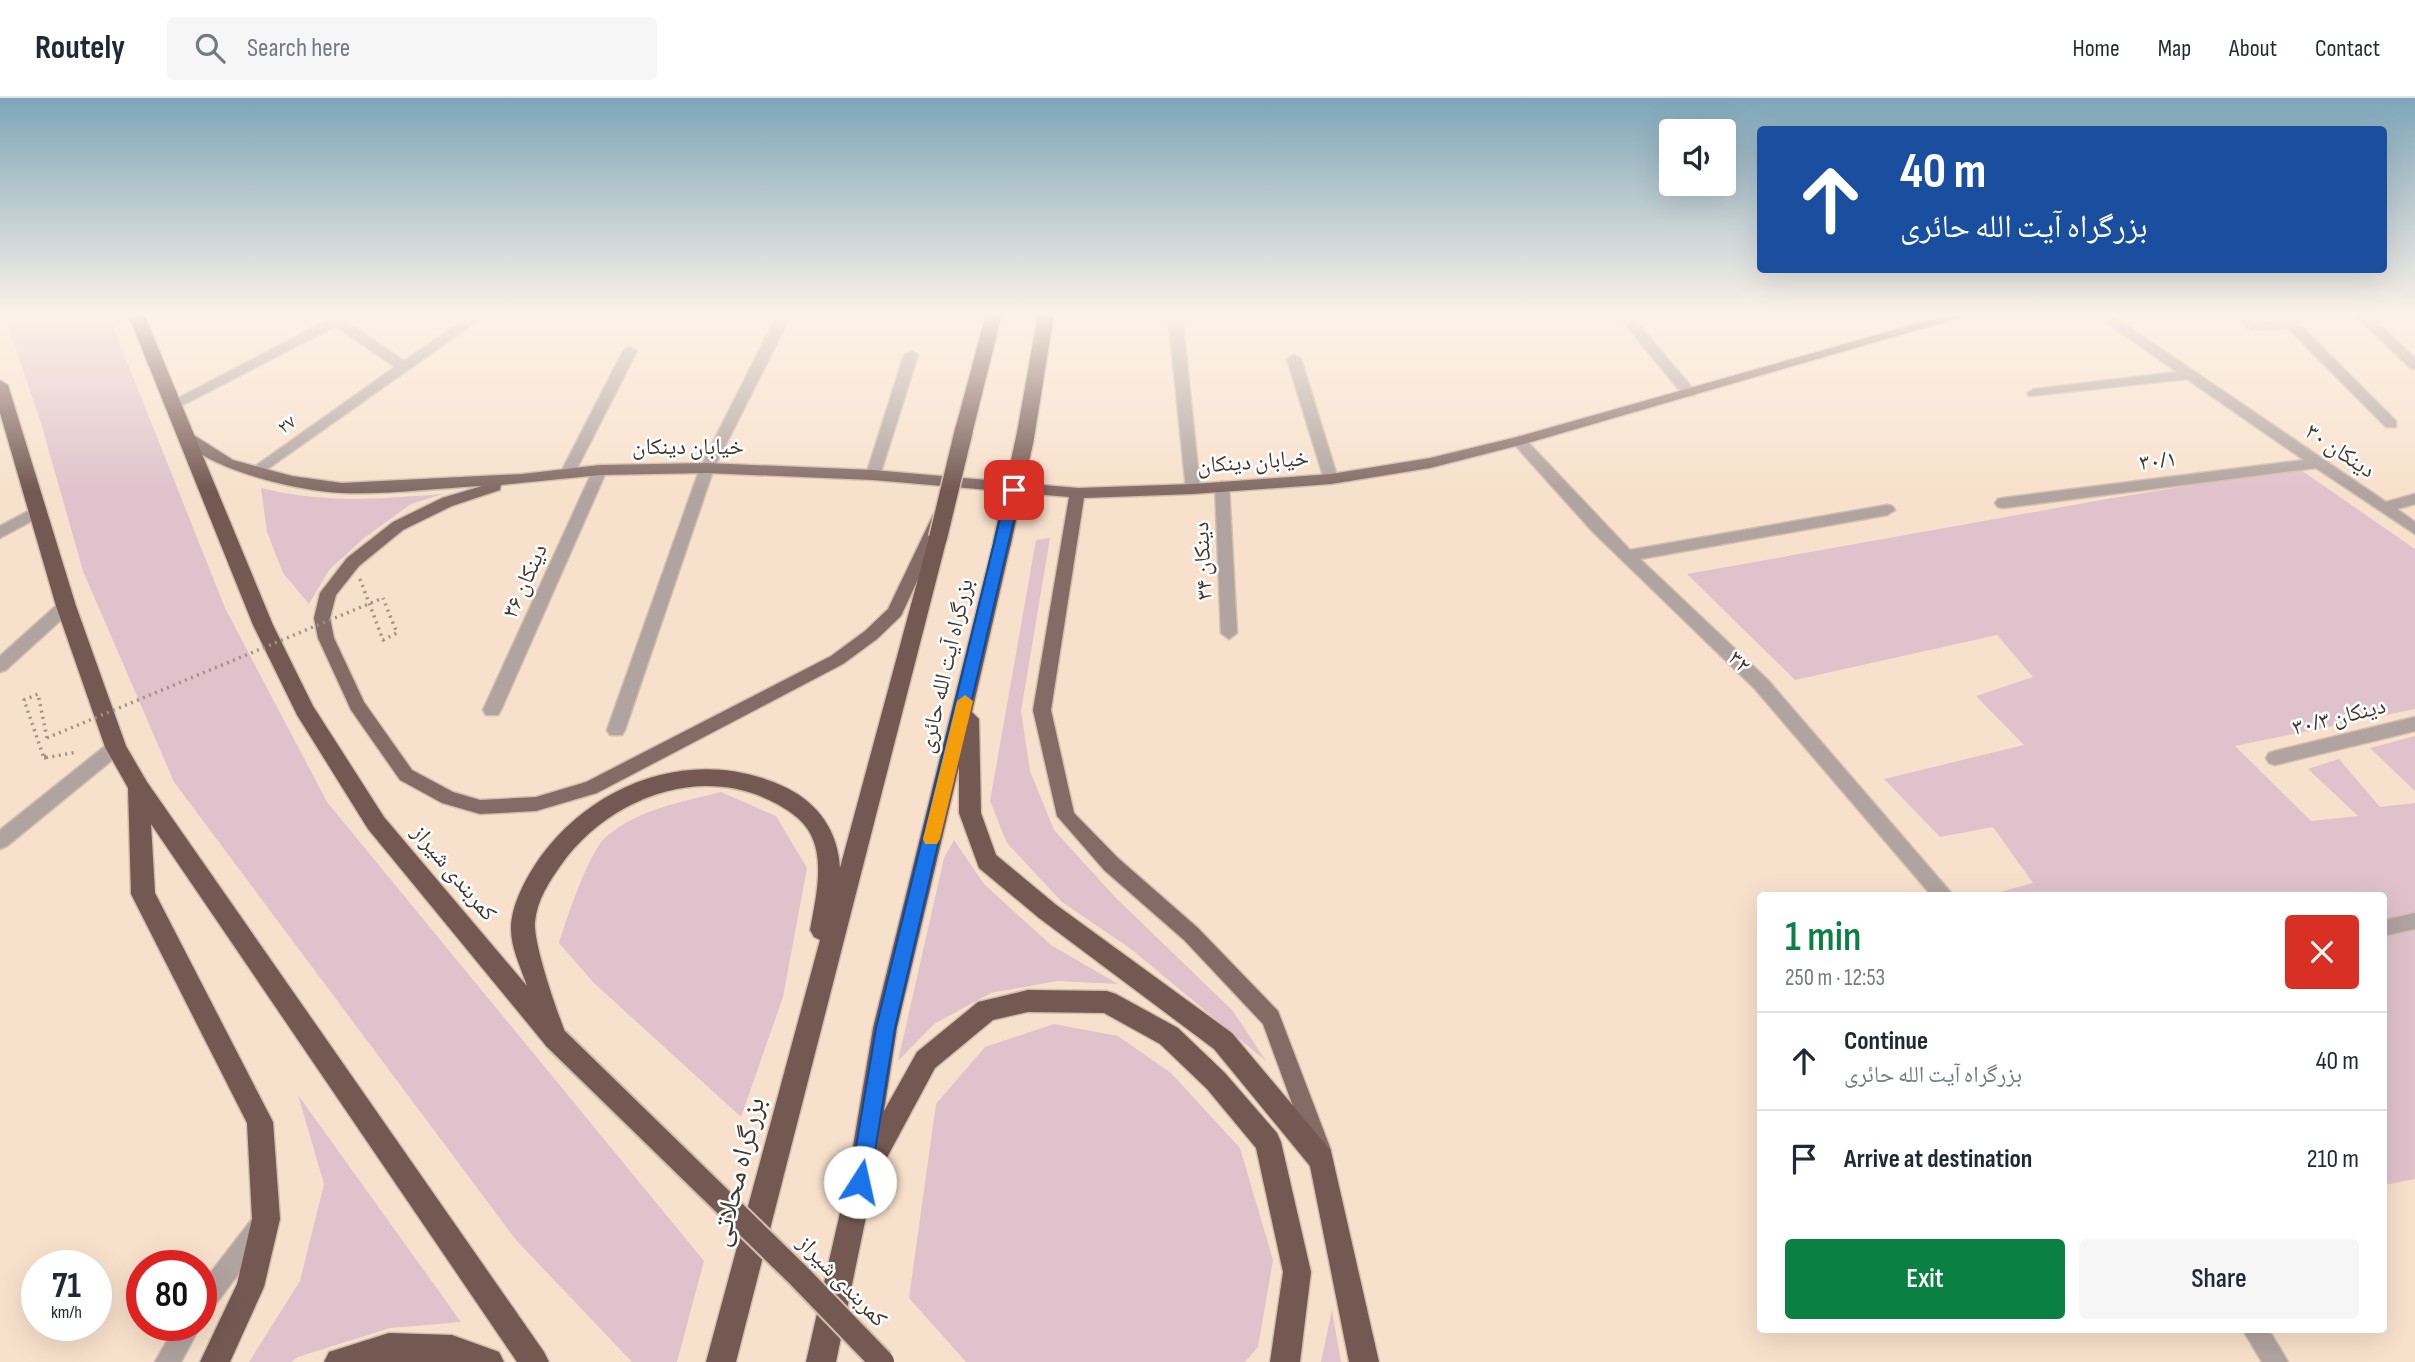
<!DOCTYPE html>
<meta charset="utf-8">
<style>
:root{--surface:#fff;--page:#f6f6f7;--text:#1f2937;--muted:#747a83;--line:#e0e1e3;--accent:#0b8043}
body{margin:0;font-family:"Sofia Sans Condensed","Noto Naskh Arabic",sans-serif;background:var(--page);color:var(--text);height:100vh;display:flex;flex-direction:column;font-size:26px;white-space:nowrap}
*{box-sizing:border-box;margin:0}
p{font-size:23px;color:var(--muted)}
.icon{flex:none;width:38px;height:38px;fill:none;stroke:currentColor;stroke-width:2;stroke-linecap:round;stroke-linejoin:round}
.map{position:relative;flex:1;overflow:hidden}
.drawer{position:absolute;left:1757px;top:794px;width:630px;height:441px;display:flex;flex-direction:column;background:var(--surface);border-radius:7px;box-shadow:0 7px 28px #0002}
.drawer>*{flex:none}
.top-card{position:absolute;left:1757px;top:28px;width:630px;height:147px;border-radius:7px;box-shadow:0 7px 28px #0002;background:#1a4fa0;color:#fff;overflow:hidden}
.controls{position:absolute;left:1659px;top:21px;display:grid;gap:14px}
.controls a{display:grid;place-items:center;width:77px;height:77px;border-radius:7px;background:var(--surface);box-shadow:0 7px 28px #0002;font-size:35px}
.speed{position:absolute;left:21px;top:1152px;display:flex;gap:14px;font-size:35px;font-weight:700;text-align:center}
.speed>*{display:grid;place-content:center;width:91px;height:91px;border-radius:50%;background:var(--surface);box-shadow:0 7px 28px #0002;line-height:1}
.speed small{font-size:18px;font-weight:400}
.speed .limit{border:10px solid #d22;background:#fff;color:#111}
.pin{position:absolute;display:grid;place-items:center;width:60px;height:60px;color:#fff;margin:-30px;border-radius:14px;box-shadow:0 4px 10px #0006}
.me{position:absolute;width:77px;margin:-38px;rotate:10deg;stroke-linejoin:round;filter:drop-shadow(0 0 5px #0008)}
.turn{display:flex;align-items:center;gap:24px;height:147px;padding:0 28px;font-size:32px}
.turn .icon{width:91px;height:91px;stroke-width:2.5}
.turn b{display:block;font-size:49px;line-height:60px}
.round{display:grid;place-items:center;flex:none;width:74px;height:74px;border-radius:7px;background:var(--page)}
.overview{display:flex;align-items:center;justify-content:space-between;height:119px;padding:0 28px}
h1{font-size:42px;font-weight:600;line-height:52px;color:var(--accent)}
.button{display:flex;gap:14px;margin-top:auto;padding:14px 28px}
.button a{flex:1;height:80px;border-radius:7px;background:var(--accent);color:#fff;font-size:28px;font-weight:600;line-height:80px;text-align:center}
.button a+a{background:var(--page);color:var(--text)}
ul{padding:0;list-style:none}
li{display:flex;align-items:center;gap:21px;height:98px;padding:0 28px;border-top:2px solid var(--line)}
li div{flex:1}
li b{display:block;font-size:26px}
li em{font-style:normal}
header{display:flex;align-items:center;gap:42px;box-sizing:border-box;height:98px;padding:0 35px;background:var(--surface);border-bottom:2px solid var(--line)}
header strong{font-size:33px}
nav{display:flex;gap:38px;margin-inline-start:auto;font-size:24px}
.search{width:490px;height:63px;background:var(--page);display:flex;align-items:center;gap:18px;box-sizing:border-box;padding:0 24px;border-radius:7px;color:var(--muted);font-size:26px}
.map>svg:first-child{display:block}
.green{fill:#e0c2cc}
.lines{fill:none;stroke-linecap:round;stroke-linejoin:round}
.minor-casing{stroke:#d3bfad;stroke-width:3}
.major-casing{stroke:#d3bfad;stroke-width:3}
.highway-casing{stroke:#d3bfad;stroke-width:3}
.path-far1{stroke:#a29283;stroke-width:3.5;stroke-dasharray:2 4.5;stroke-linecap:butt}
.path{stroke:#a29283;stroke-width:5;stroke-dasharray:2 6;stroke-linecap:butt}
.minor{fill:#b1a3a0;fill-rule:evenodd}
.major{fill:#846b66;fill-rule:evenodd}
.highway{fill:#745852;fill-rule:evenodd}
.highway-bridge-far1-casing{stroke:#d3bfad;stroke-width:21;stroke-linecap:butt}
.highway-bridge-casing{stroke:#d3bfad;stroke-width:28;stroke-linecap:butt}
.path-bridge{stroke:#a29283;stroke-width:3.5;stroke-dasharray:2 4.5;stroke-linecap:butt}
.highway-bridge-far1{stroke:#745852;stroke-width:18}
.highway-bridge{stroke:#745852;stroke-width:24}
.route{fill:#1a73e8;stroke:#114b97;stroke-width:2}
.slow{fill:#f59e0b}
.labels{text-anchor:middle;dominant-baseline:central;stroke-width:5;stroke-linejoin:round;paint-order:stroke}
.far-street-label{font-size:19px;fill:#413930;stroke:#fff}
.street-label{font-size:23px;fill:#413930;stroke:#fff}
.near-street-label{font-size:28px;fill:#413930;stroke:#fff}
</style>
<header>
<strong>Routely</strong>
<div class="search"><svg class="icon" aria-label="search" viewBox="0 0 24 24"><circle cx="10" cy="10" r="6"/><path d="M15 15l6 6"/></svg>Search here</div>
<nav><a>Home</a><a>Map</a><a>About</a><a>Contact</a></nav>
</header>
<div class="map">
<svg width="2415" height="1264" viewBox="0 0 2415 1264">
<rect width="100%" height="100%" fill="#f8e1cc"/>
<g class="green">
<path d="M 4,216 L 108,216 L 225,510 L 327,704 L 704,1163 L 677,1264 L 632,1264 L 516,1142 L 174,684 L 83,473 L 41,325 Z"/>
<path d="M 2298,370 L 2415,451 L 2415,611 L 2235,648 L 2311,723 L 2358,718 L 2308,671 L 2339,661 L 2380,709 L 2415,705 L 2415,1081 L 2384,1087 L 2384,798 L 1985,798 L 2033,785 L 1993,729 L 1940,739 L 1884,681 L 2024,647 L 1976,598 L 2033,579 L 1997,537 L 1795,582 L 1687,476 L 2107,401 Z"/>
<path d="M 261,390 C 327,406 376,401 443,396 L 411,406 L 364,440 L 329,472 L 309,506 L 283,475 L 267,434 Z"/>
<path d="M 1050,440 L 1021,613 L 1030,673 L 1054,732 L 1115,799 L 1233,913 L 1266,963 L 1131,851 L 1062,804 L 1007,745 L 990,703 L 1036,442 Z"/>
<path d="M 2415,638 L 2415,693 L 2370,650 Z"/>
<path d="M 721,694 L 776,718 L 807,770 L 783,899 L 741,1019 L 594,885 L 559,845 C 567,821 589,752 607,738 C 639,711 682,704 721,694 Z"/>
<path d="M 954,742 L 984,786 L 1051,847 L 1118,886 L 1057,883 L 991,895 L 934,926 L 898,963 L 944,760 Z"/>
<path d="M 1054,926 L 1118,938 L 1171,975 L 1240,1050 L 1273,1162 L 1258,1249 L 1245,1264 L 966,1264 L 909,1200 L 936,1006 L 985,949 Z"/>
<path d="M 298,997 L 461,1224 L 390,1230 L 298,1259 L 291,1264 L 249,1264 L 300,1183 L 324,1086 Z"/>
<path d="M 1332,1212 L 1341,1264 L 1321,1264 Z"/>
</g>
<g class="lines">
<defs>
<g id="minor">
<path d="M 339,216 L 355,216 L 346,223 L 404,263 L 472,216 L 487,216 L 259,377 L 249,377 L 247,374 L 395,269 L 336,228 L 177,310 L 172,311 L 165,307 Z"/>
<path d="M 1168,216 L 1182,216 L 1200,391 L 1193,396 L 1186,391 Z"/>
<path d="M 1617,216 L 1630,216 L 1694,292 L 1694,298 L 1684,298 Z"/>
<path d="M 2095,216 L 2110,216 L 2386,404 L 2415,396 L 2415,406 L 2397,411 L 2415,424 L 2415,436 L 2316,370 L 2003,410 L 1998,409 L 1995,405 L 1998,401 L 2003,400 L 2304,362 L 2187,281 L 2029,298 L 2027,295 L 2034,291 L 2177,274 Z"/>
<path d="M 2230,216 L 2244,216 L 2254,224 L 2296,223 L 2396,323 L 2396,329 L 2386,329 L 2288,230 L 2251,232 Z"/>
<path d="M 2354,216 L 2368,216 L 2415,260 L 2415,271 L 2410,270 Z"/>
<path d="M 781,219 L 788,223 L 714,370 L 625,632 L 622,637 L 610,637 L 607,632 L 700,370 L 774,223 Z"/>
<path d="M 630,249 L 637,253 L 574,376 L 572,379 L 562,379 L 560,376 L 623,253 Z"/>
<path d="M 911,253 L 918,257 L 880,377 L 878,380 L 868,380 L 866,377 L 904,257 Z"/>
<path d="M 1294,257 L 1301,261 L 1338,381 L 1336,384 L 1326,384 L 1324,381 L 1287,261 Z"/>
<path d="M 1519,338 L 1524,340 L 1630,452 L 1887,407 L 1892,408 L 1895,412 L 1887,417 L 1640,461 L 1767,581 L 1954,798 L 1932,798 L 1755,591 L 1593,434 L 1514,346 L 1512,343 Z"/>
<path d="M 600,367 L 607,372 L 501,612 L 498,617 L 486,617 L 483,612 L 593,372 Z"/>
<path d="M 1222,383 L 1229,388 L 1237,535 L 1229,541 L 1221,535 L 1215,388 Z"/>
<path d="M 38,408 L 43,409 L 46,413 L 43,417 L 0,440 L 0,428 Z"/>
<path d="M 66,502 L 74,508 L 72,512 L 6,572 L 0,574 L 0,558 L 60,504 Z"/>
<path d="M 2415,619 L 2415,633 L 2275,667 L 2269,665 L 2266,660 L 2269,655 L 2275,653 Z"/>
<path d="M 116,642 L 122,644 L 125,649 L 122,654 L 7,748 L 0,751 L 0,732 L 110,644 Z"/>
<path d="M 2415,815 L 2415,831 L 2384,838 L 2384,822 Z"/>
<path d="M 260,1118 L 268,1121 L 271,1129 L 268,1137 L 209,1215 L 201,1219 L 201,1187 L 252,1121 Z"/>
<path d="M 176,1227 L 201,1227 L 181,1264 L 155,1264 Z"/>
<path d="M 2243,1232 L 2269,1232 L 2288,1264 L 2262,1264 Z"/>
</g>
<path id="major" d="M 1951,216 L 1972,216 L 1524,346 L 1430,370 L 1331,386 L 1193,396 L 1084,400 L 1051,612 L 1074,715 L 1118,760 L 1198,830 L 1278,913 L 1331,1052 L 1328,1060 L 1320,1063 L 1312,1060 L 1309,1052 L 1263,926 L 1184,842 L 1104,772 L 1057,718 L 1033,612 L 1069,399 L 873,382 L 707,375 L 600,377 L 501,387 L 500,392 L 452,408 L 403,432 L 359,468 L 336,497 L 330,520 L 334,540 L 364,604 L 412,672 L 453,694 L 480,702 L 536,699 L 586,684 L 831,558 L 865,533 L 888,511 L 933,417 L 943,417 L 946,421 L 901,518 L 877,541 L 843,566 L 597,695 L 536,713 L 480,716 L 442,705 L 400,682 L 351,612 L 318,540 L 314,520 L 320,495 L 347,460 L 393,424 L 442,400 L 482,388 C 436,390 388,397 342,395 C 298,393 206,372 177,337 L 184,332 L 189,334 L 233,362 L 292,378 L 342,385 L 522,376 L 600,367 L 707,365 L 873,372 L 1078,390 L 1193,386 L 1331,376 L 1430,360 L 1517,339 Z"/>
<g id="highway">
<path d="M 128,216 L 144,216 L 273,527 L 313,608 L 384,719 L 527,888 C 521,870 511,850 511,831 C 511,806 527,778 541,758 C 598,681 699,647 787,690 C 819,706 838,734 840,770 L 929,440 L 931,435 L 945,435 L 947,440 L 736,1264 L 706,1264 L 820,842 L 814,839 L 810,832 C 815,804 825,765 811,737 C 803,721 787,711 771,703 C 697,666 607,702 561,767 C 549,784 537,802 535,824 C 533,846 559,920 568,941 L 565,949 L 556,953 L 547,949 L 368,731 L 297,617 L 253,527 Z"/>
<path d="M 986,216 L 1002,216 L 973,332 L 964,337 L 955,332 Z"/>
<path d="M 1038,216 L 1054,216 L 1034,340 L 1025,346 L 1016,340 Z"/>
<path d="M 0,282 L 8,287 L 76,508 L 126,648 L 147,684 L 544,1254 L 549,1264 L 517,1264 L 151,726 L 155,795 L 273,1024 L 280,1121 L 264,1189 L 230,1264 L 200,1264 L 237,1186 L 252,1121 L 247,1025 L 131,796 L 128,690 L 105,649 L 56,508 L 0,315 Z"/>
<path d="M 1002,439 L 1009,440 L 1011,445 L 972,614 L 979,621 L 981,715 L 996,757 L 1055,806 L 1232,935 L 1331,1053 L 1379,1264 L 1349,1264 L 1310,1068 L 1214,951 L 1039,820 L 979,770 L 959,715 L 959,669 L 897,930 L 884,1013 L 917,954 L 978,904 L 1028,892 L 1107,893 L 1116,896 L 1178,930 L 1225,975 L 1277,1035 L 1281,1044 L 1311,1174 L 1300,1264 L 1270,1264 L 1283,1174 L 1256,1050 L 1207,991 L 1160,946 L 1104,915 L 1028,914 L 993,922 L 935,970 L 877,1078 L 874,1080 L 836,1264 L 806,1264 L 847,1084 L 873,930 L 993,445 L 995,440 Z"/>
<path d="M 389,1235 L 452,1237 L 499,1254 L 504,1264 L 324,1264 L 329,1254 Z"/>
</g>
</defs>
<use href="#minor" class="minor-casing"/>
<use href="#major" class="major-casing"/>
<use href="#highway" class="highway-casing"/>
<g class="path-far1">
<path d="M 360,481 L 383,542 L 397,535 L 383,500"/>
<path d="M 47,640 L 38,596 L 24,602 L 44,660 L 78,654"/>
</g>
<path class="path" d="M 44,659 L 49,659"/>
<use href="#minor" class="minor"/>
<use href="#major" class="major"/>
<use href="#highway" class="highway"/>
<defs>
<g id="highway-bridge-far1">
<path d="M 938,440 L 964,332"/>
<path d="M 1002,445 L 1025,340"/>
</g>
<path id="highway-bridge" d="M 556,941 L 798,1177 L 882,1264"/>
</defs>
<use href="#highway-bridge-far1" class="highway-bridge-far1-casing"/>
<use href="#highway-bridge" class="highway-bridge-casing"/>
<path class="path-bridge" d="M 47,640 L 383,500"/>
<use href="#highway-bridge-far1" class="highway-bridge-far1"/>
<use href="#highway-bridge" class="highway-bridge"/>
</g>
<linearGradient id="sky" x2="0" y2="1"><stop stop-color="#7da6b9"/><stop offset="0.55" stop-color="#fcf2e8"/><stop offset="1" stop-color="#fcf2e8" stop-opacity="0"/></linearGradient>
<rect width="2415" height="393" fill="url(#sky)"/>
<path class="route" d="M 1014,388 L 1021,392 L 895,930 L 870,1084 L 867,1091 L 860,1094 L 853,1091 L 850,1084 L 876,930 L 1007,392 Z"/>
<path class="slow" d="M 965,597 L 973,603 L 940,741 L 937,746 L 925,746 L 923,741 L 957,603 Z"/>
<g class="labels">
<g class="far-street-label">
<text transform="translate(287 327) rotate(-35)">۲۷</text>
</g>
<g class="street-label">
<text x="688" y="349">خیابان دینکان</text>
<text transform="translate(2340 353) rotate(34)">۳۰ دینکان</text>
<text transform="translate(2158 363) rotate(-7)">۳۰/۱</text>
<text transform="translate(1253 364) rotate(-4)">خیابان دینکان</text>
<text transform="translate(1203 463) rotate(-93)">۳۴ دینکان</text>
<text transform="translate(525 483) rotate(-66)">۳۶ دینکان</text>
<text transform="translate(1739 564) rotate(44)">۳۲</text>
<text transform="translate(946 568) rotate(-77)">بزرگراه آیت الله حائری</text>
<text transform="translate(2339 619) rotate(-14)">۳۰/۳ دینکان</text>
<text transform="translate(454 775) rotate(50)">کمربندی شیراز</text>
<text transform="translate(842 1183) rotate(46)">کمربندی شیراز</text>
</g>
<g class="near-street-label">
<text transform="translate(738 1074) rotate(-76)">بزرگراه محلاتی</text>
</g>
</g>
</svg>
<div class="controls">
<a><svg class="icon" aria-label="sound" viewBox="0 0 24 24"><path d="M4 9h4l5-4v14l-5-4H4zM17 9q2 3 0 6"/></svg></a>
</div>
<div class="speed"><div>71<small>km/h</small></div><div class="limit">80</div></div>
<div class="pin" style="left:1014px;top:392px;background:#d93025"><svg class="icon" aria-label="arrive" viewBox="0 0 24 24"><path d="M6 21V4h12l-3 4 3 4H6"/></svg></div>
<svg class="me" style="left:860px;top:1084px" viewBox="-20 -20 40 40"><circle r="19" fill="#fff"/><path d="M0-13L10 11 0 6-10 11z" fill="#1a73e8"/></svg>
<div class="top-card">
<div class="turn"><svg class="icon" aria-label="ahead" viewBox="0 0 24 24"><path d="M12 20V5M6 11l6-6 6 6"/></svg><div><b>40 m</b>بزرگراه آیت الله حائری</div></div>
</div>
<section class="drawer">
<div class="overview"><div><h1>1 min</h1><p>250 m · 12:53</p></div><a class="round" style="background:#d93025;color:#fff"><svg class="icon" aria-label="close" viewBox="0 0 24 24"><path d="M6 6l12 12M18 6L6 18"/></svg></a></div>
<ul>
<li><svg class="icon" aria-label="ahead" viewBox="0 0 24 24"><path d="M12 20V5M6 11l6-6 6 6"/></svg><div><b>Continue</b><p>بزرگراه آیت الله حائری</p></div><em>40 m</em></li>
<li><svg class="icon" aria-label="arrive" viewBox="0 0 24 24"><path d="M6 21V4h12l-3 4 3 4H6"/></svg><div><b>Arrive at destination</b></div><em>210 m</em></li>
</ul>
<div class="button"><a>Exit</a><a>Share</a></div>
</section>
</div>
